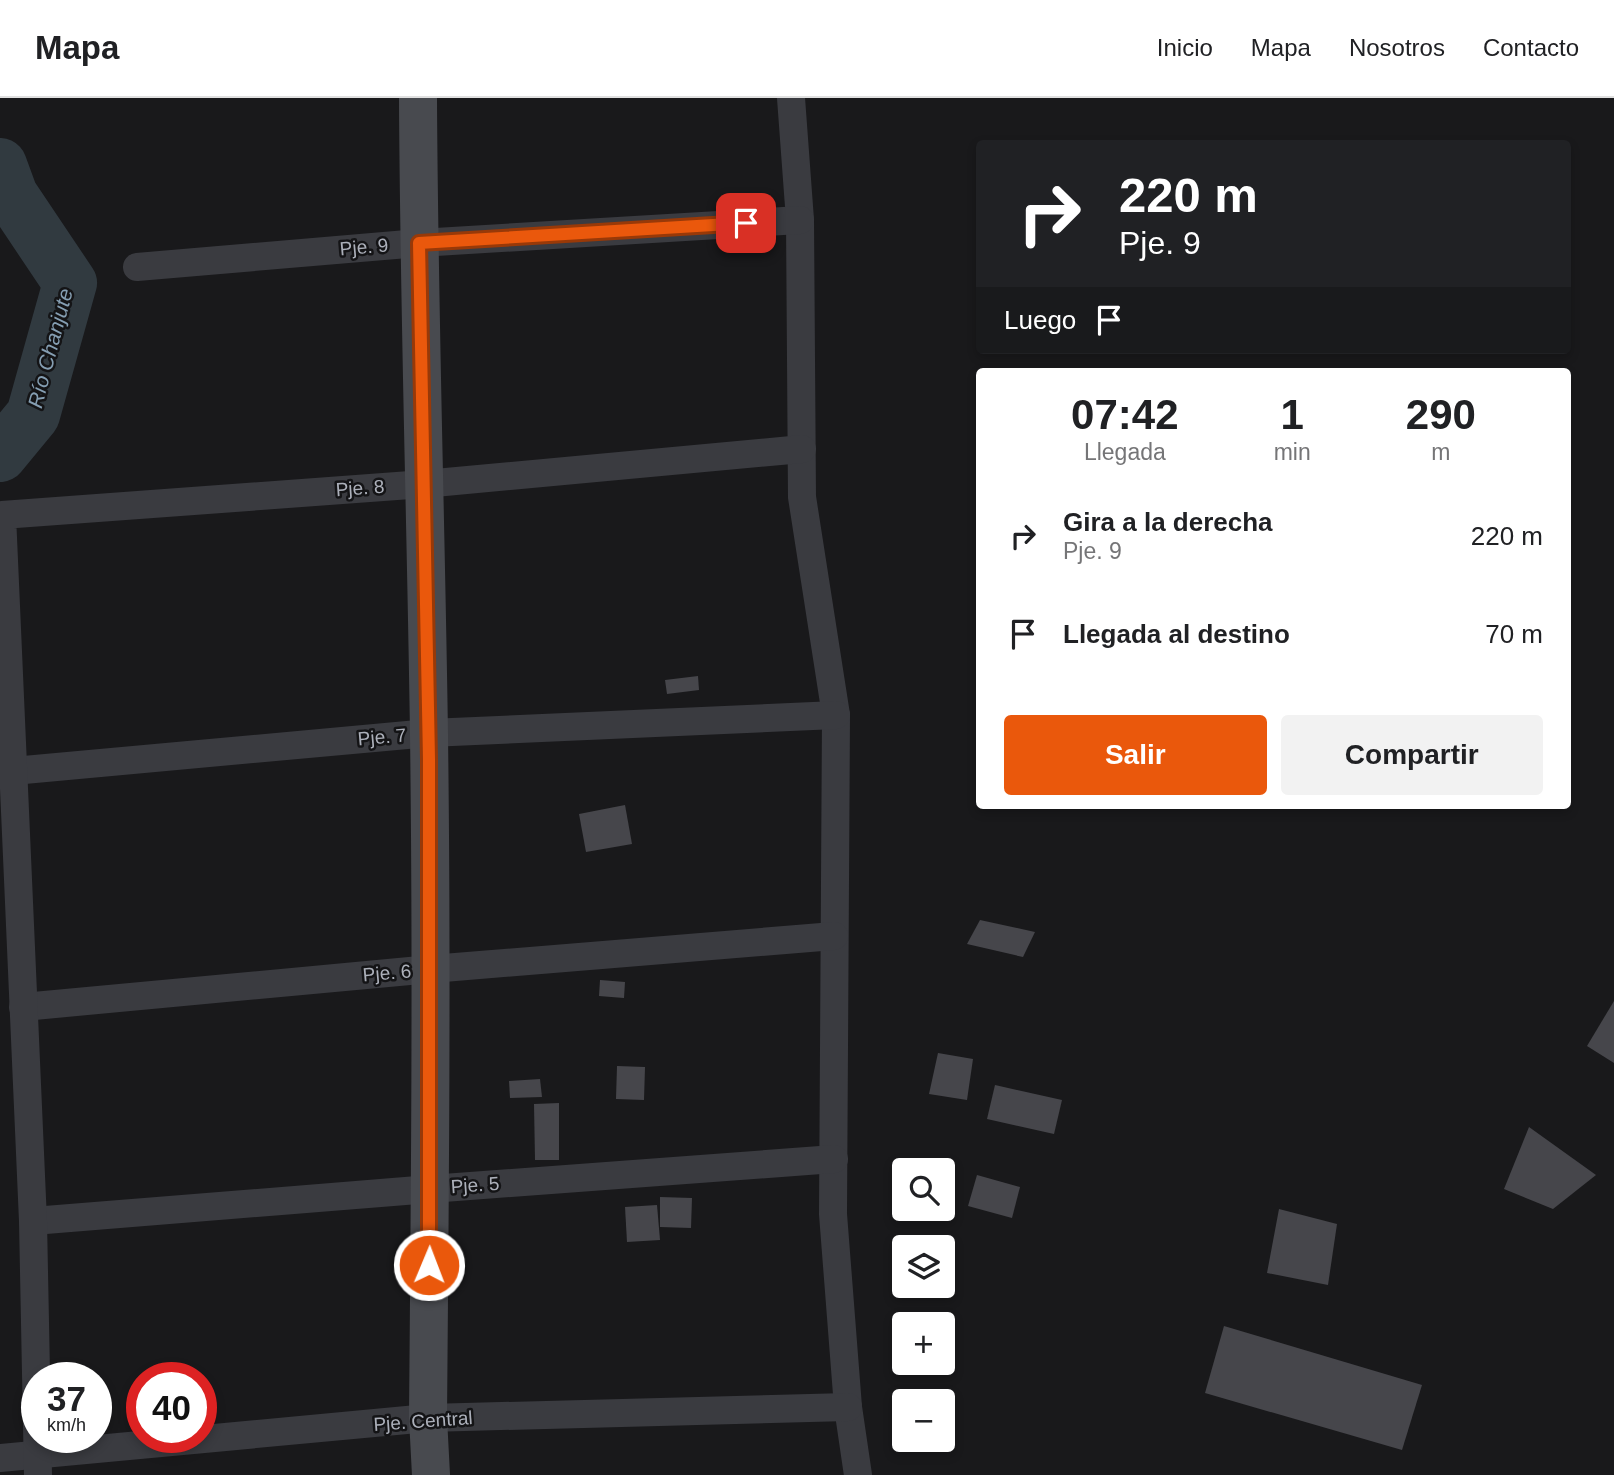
<!DOCTYPE html>
<html lang="es">
<meta charset="utf-8">
<style>
:root{--surface:#fff;--page:#f2f2f2;--text:#202124;--muted:#757577;--line:#e0e0e0;--accent:#ea580c}
body{margin:0;font-family:Helvetica,sans-serif;background:var(--page);color:var(--text);height:100vh;display:flex;flex-direction:column;font-size:26px;white-space:nowrap}
*{box-sizing:border-box;margin:0}
p{font-size:23px;color:var(--muted)}
.icon{flex:none;width:38px;height:38px;fill:none;stroke:currentColor;stroke-width:2;stroke-linecap:round;stroke-linejoin:round}
.map{position:relative;flex:1;overflow:hidden}
.drawer{position:absolute;left:976px;top:270px;width:595px;height:441px;display:flex;flex-direction:column;background:var(--surface);border-radius:7px;box-shadow:0 4px 10px #0003}
.drawer>*{flex:none}
.banner{position:absolute;left:976px;top:42px;width:595px;height:214px;border-radius:7px;box-shadow:0 4px 10px #0003;background:#202124;color:#fff;overflow:hidden}
.fabs{position:absolute;left:892px;top:1060px;display:grid;gap:14px}
.fabs a{display:grid;place-items:center;width:63px;height:63px;border-radius:7px;background:var(--surface);box-shadow:0 4px 10px #0003;font-size:35px}
.speed{position:absolute;left:21px;top:1264px;display:flex;gap:14px;font-size:35px;font-weight:700;text-align:center}
.speed>*{display:grid;place-content:center;width:91px;height:91px;border-radius:50%;background:var(--surface);box-shadow:0 4px 10px #0003;line-height:1}
.speed small{font-size:18px;font-weight:400}
.speed .limit{border:10px solid #d22;background:#fff;color:#111}
.pin{position:absolute;display:grid;place-items:center;width:60px;height:60px;color:#fff;margin:-30px;border-radius:14px;box-shadow:0 4px 10px #0006}
.me{position:absolute;width:77px;margin:-38px;rotate:1deg;stroke-linejoin:round;filter:drop-shadow(0 0 5px #0008)}
.turn{display:flex;align-items:center;gap:24px;height:147px;padding:0 28px;font-size:32px}
.turn .icon{width:91px;height:91px;stroke-width:2.5}
.turn b{display:block;font-size:49px;line-height:60px}
.then{display:flex;align-items:center;height:66px;padding:0 28px;background:#0003;gap:14px;font-size:26px}
.eta{display:flex;justify-content:space-evenly;align-items:center;height:119px;text-align:center}
.eta b{font-size:42px;font-weight:700;line-height:49px}
.primary-button{display:flex;gap:14px;margin-top:auto;padding:14px 28px}
.primary-button a{flex:1;height:80px;border-radius:7px;background:var(--accent);color:#fff;font-size:28px;font-weight:700;line-height:80px;text-align:center}
.primary-button a+a{background:var(--page);color:var(--text)}
ul{padding:0;list-style:none}
li{display:flex;align-items:center;gap:21px;height:98px;padding:0 28px}
li div{flex:1}
li b{display:block;font-size:26px}
li em{font-style:normal}
header{display:flex;align-items:center;gap:42px;box-sizing:border-box;height:98px;padding:0 35px;background:var(--surface);border-bottom:2px solid var(--line)}
header strong{font-size:33px}
nav{display:flex;gap:38px;margin-inline-start:auto;font-size:24px}
.map>svg:first-child{display:block}
.lines{fill:none;stroke-linecap:round;stroke-linejoin:round}
.river{stroke:#313a40;stroke-width:54}
.building{fill:#46464b}
.street{stroke:#3a3b40;stroke-width:28}
.secondary{stroke:#484a4f;stroke-width:38}
.route-casing{stroke:#983908;stroke-width:18}
.route{stroke:#ea580c;stroke-width:12}
.labels{text-anchor:middle;dominant-baseline:central;stroke-width:5;stroke-linejoin:round;paint-order:stroke}
.street-label{font-size:19px;fill:#acb0ba;stroke:#141416}
.water-label{font-size:21px;font-style:italic;fill:#859eb2;stroke:#141416}
</style>
<header>
<strong>Mapa</strong>
<nav><a>Inicio</a><a>Mapa</a><a>Nosotros</a><a>Contacto</a></nav>
</header>
<div class="map">
<svg width="1614" height="1377" viewBox="0 0 1614 1377">
<rect width="100%" height="100%" fill="#19191b"/>
<g class="lines">
<path class="river" d="M 0,67 L 11,97 L 70,185 L 33,317 L 0,357"/>
</g>
<g class="building">
<path d="M 698,578 L 699,592 L 667,596 L 665,582 Z"/>
<path d="M 625,707 L 632,746 L 586,754 L 579,716 Z"/>
<path d="M 980,822 L 1035,834 L 1023,859 L 967,846 Z"/>
<path d="M 600,882 L 625,884 L 624,900 L 599,898 Z"/>
<path d="M 1614,903 L 1614,965 L 1587,948 Z"/>
<path d="M 938,955 L 973,961 L 967,1002 L 929,996 Z"/>
<path d="M 617,968 L 645,969 L 644,1002 L 616,1001 Z"/>
<path d="M 540,981 L 542,999 L 510,1000 L 509,983 Z"/>
<path d="M 995,987 L 1062,1002 L 1054,1036 L 987,1021 Z"/>
<path d="M 559,1005 L 559,1062 L 535,1062 L 534,1006 Z"/>
<path d="M 1529,1029 L 1596,1077 L 1553,1111 L 1504,1091 Z"/>
<path d="M 977,1077 L 1020,1089 L 1012,1120 L 968,1108 Z"/>
<path d="M 660,1099 L 692,1100 L 691,1130 L 660,1129 Z"/>
<path d="M 657,1107 L 660,1142 L 627,1144 L 625,1109 Z"/>
<path d="M 1279,1111 L 1337,1126 L 1328,1187 L 1267,1175 Z"/>
<path d="M 1224,1228 L 1422,1287 L 1402,1352 L 1205,1295 Z"/>
</g>
<g class="lines">
<g class="street">
<path d="M 791,0 L 800,122 L 802,399 L 836,617 L 833,1116 L 848,1309 L 858,1377"/>
<path d="M 137,169 L 419,145 L 800,122"/>
<path d="M 13,673 L 429,635 L 836,617"/>
<path d="M 23,909 L 431,871 L 834,838"/>
<path d="M 33,1123 L 430,1091 L 834,1061"/>
<path d="M 0,1360 L 428,1320 L 848,1309"/>
<path d="M 38,1377 L 33,1123 L 2,417 L 424,386 L 802,351"/>
</g>
<path class="secondary" d="M 418,0 C 419,212 426,425 429,637 C 432,865 430,1093 428,1320 L 431,1377"/>
</g>
<g class="lines">
<defs>
<path id="route" d="M 429,1167 L 429,661 L 419,145 L 746,125"/>
</defs>
<use href="#route" class="route-casing"/>
<use href="#route" class="route"/>
</g>
<g class="labels">
<g class="street-label">
<text transform="translate(364 149) rotate(-5)">Pje. 9</text>
<text transform="translate(360 390) rotate(-4)">Pje. 8</text>
<text transform="translate(382 639) rotate(-5)">Pje. 7</text>
<text transform="translate(387 875) rotate(-5)">Pje. 6</text>
<text transform="translate(475 1087) rotate(-4)">Pje. 5</text>
<text transform="translate(423 1323) rotate(-4)">Pje. Central</text>
</g>
<g class="water-label">
<text transform="translate(50 250) rotate(-75)">Río Chanjute</text>
</g>
</g>
</svg>
<div class="fabs">
<a><svg class="icon" aria-label="search" viewBox="0 0 24 24"><circle cx="10" cy="10" r="6"/><path d="M15 15l6 6"/></svg></a>
<a><svg class="icon" aria-label="layers" viewBox="0 0 24 24"><path d="M12 4l9 5-9 5-9-5zM3 14l9 5 9-5"/></svg></a>
<a>+</a>
<a>−</a>
</div>
<div class="speed"><div>37<small>km/h</small></div><div class="limit">40</div></div>
<div class="pin" style="left:746px;top:125px;background:#d93025"><svg class="icon" aria-label="arrive" viewBox="0 0 24 24"><path d="M6 21V4h12l-3 4 3 4H6"/></svg></div>
<svg class="me" style="left:429px;top:1167px" viewBox="-20 -20 40 40"><circle r="17" fill="#ea580c" stroke="#fff" stroke-width="3"/><path d="M0-11L8 9 0 5-8 9z" fill="#fff"/></svg>
<div class="banner">
<div class="turn"><svg class="icon" aria-label="right" viewBox="0 0 24 24"><path d="M7 20v-9h11M14 6l5 5-5 5"/></svg><div><b>220 m</b>Pje. 9</div></div>
<div class="then">Luego<svg class="icon" aria-label="arrive" viewBox="0 0 24 24"><path d="M6 21V4h12l-3 4 3 4H6"/></svg></div>
</div>
<section class="drawer">
<div class="eta">
<div><b>07:42</b><p>Llegada</p></div>
<div><b>1</b><p>min</p></div>
<div><b>290</b><p>m</p></div>
</div>
<ul>
<li><svg class="icon" aria-label="right" viewBox="0 0 24 24"><path d="M7 20v-9h11M14 6l5 5-5 5"/></svg><div><b>Gira a la derecha</b><p>Pje. 9</p></div><em>220 m</em></li>
<li><svg class="icon" aria-label="arrive" viewBox="0 0 24 24"><path d="M6 21V4h12l-3 4 3 4H6"/></svg><div><b>Llegada al destino</b></div><em>70 m</em></li>
</ul>
<div class="primary-button"><a>Salir</a><a>Compartir</a></div>
</section>
</div>
